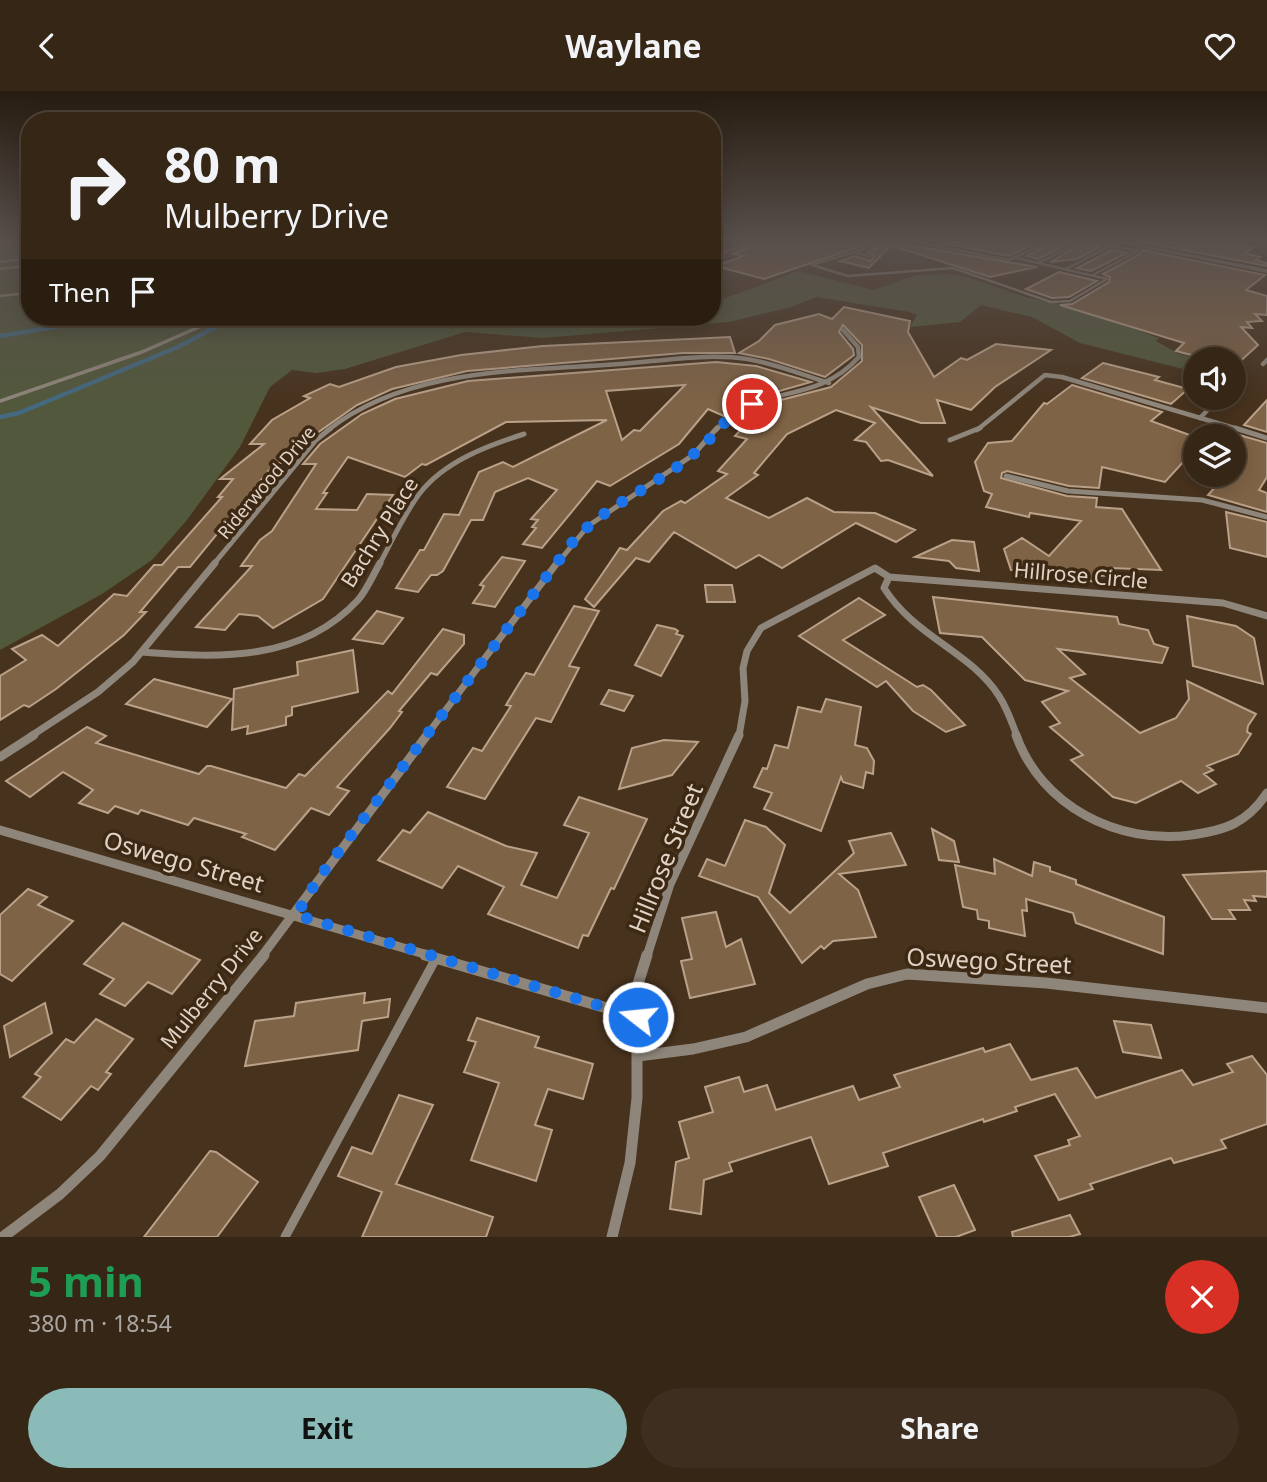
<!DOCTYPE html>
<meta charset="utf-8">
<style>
:root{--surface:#352616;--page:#3d2e1f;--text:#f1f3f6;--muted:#aaa5a1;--line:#4f4335;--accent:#8bbbb9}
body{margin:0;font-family:"Noto Sans",sans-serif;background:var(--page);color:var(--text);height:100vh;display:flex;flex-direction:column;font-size:26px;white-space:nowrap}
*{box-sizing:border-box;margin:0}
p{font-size:23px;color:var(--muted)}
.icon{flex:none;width:38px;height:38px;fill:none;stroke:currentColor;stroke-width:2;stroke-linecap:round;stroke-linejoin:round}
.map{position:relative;height:1146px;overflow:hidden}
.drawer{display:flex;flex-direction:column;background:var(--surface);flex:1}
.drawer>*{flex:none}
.banner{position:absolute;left:21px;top:21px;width:700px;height:214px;border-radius:28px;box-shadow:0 4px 18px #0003,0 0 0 2px var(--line);background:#352616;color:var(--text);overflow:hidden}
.controls{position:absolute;left:1183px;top:256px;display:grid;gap:14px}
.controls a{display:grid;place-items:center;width:63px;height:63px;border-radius:50%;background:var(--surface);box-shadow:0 4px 18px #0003,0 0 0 2px var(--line);font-size:35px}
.pin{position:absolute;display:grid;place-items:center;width:60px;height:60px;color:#fff;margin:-30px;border:4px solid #fff;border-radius:50%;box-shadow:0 2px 7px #0007}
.me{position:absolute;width:77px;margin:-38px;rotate:286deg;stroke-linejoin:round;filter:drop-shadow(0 0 5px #0008)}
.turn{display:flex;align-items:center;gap:24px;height:147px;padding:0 28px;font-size:32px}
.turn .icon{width:91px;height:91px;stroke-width:2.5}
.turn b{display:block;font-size:49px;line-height:60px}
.then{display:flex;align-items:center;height:66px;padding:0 28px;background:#0003;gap:14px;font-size:26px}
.round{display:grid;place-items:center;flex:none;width:74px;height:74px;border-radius:37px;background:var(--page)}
.overview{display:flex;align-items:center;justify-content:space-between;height:119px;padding:0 28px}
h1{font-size:42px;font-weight:700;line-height:52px;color:#1e9e55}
.primary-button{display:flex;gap:14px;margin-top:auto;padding:14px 28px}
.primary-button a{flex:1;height:80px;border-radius:42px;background:var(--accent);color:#111;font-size:28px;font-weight:700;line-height:80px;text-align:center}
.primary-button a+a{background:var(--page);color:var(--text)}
header{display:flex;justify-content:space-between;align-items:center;height:91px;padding:0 28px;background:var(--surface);font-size:32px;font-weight:700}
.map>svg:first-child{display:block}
.green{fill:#52583c}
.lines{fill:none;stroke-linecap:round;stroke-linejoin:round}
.stream-far1{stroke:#446980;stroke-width:3.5}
.stream{stroke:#446980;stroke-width:4.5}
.building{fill:#7f6346;stroke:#baa189;stroke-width:2;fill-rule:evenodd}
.service-far2{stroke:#8f867b;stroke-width:2.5}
.service-far1{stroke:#8f867b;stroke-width:3.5}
.service{stroke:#8f867b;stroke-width:9}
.minor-far5{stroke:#8f867b;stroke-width:3.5}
.minor-far4{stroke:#8f867b;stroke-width:4.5}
.minor-far3{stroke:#8f867b;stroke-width:5}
.minor-far2{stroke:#8f867b;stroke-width:7}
.minor-far1{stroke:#8f867b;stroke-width:9}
.minor{stroke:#8f867b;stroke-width:11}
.tertiary{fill:#8f867b;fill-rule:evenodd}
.route{stroke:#1a73e8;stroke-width:12;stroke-dasharray:0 21.6}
.labels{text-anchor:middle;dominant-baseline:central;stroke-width:7;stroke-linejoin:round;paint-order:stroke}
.far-street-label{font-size:18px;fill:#e0d3c6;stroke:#3c2813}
.street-label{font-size:21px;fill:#e0d3c6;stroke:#3c2813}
.near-street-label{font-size:24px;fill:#e0d3c6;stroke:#3c2813}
</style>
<header><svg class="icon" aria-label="back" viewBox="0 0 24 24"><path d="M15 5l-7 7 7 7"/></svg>Waylane<svg class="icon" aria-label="heart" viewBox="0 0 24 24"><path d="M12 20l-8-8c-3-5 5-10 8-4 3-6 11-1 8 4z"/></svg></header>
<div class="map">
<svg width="1267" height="1146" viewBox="0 0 1267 1146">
<rect width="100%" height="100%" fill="#47321d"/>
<path class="green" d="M 0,151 L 30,151 L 30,226 L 300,226 L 305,228 L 712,226 L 712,212 L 798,180 L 874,199 L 915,184 L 950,183 L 971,187 L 1025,206 L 1069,215 L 1159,247 L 1156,250 L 1177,262 L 1199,268 L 1195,268 L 1195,281 L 1080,252 L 1032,226 L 981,214 L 960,231 L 910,236 L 917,224 L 910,221 L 816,206 L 791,216 L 729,231 L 543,247 L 465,241 L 345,278 L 316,282 L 292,279 L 270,296 L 240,356 L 187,429 L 152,469 L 102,503 L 0,559 Z"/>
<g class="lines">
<g class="stream-far1">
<path d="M 0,152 L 11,151"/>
<path d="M 68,234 L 120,226"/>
<path d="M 219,234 L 235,226"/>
</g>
<g class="stream">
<path d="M 0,245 L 79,232"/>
<path d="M 0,326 L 19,322 L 178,256 L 223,232"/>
</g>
</g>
<g class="building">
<path d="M 760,151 L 873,151 L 764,188 L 716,175 L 743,165 L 733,163 Z"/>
<path d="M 891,151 L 910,151 L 913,155 L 1037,176 L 990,186 L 893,155 L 894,151 L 869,177 L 840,170 L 855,165 L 871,170 L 874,165 L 868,161 Z"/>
<path d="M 937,151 L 1005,151 L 1024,158 L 1009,165 Z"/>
<path d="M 1053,151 L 1072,151 L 1038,168 L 1027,165 Z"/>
<path d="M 1086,151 L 1100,156 L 1077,168 L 1050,171 Z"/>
<path d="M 1142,151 L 1247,151 L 1241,155 L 1252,157 L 1245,162 L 1260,166 L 1256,169 L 1267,172 L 1267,175 Z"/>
<path d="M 1112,159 L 1127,162 L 1091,180 L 1077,177 Z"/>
<path d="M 1142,159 L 1265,184 L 1246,199 L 1267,205 L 1267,224 L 1255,223 L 1262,230 L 1247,231 L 1252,237 L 1241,236 L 1258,254 L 1234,276 L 1234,264 L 1230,268 L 1206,268 L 1176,260 L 1184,252 L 1060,214 L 1072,213 L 1109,191 L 1110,186 L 1103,183 L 1140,163 Z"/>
<path d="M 1059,181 L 1097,190 L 1069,206 L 1052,207 L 1026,198 Z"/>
<path d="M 844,216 L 910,230 L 908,241 L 934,286 L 961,267 L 967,269 L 996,253 L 1051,259 L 995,296 L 971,319 L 937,309 L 945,332 L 921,332 L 871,316 L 933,385 L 888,369 L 881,370 L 866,351 L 855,349 L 875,332 L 836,319 L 787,343 L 754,382 L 758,384 L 726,407 L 769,427 L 807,407 L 834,421 L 875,422 L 915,439 L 896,451 L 856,432 L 782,477 L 759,464 L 736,477 L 674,441 L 649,471 L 636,467 L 594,516 L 585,508 L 620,457 L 627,459 L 663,420 L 681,410 L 685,412 L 727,383 L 718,380 L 747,348 L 735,345 L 746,333 L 735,328 L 769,312 L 831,296 L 862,270 L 862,254 L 843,234 L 839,241 L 853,258 L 854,264 L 825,286 L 769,268 L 739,262 L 759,250 L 775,234 L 819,223 L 832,228 Z"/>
<path d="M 730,246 L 735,262 L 683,262 L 467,280 L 392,298 L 357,314 L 313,345 L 290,372 L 275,372 L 190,476 L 178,476 L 140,521 L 146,521 L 124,544 L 56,598 L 29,616 L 24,614 L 0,629 L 0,585 L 26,569 L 12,558 L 42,544 L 58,555 L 114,503 L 127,505 L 154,474 L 162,474 L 222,406 L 218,406 L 233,388 L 220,388 L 264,353 L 250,353 L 272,329 L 310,307 L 304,305 L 330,293 L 339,296 L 396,276 L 461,264 L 543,255 Z"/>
<path d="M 716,271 L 756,275 L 811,291 L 748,309 L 724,325 L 708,318 L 679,353 L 610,395 L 597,390 L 542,457 L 523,453 L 536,437 L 532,436 L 538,429 L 531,428 L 557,399 L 528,387 L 495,401 L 483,429 L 471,429 L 443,480 L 437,484 L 431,484 L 418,501 L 396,497 L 420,459 L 424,459 L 444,423 L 459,424 L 479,381 L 503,371 L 513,376 L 607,329 L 506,331 L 426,374 L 422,373 L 405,386 L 348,366 L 323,402 L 327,402 L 316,418 L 357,419 L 367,403 L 393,404 L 323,508 L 273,537 L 258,525 L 239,523 L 225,539 L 196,536 L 252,475 L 241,475 L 260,449 L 272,440 L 316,373 L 303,373 L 320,353 L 362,323 L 395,308 L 468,290 ZM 685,294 L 640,340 L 634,339 L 622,349 L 606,300 Z"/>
<path d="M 1103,272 L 1159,286 L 1155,289 L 1188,298 L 1171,313 L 1082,287 Z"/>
<path d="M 1072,294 L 1162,321 L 1151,330 L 1195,346 L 1195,358 L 1165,391 L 1102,376 L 1099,397 L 1069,395 L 1007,380 L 1002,382 L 1001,387 L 1067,405 L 1097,407 L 1096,416 L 1122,418 L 1161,479 L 1111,477 L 1115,484 L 1097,485 L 1100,491 L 1018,483 L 1017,479 L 1011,479 L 1004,458 L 1022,447 L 1049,465 L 1081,430 L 1030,422 L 1029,426 L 986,416 L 992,403 L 984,400 L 975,371 L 988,352 L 1012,350 L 1044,312 L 1047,313 Z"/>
<path d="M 1267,309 L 1267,341 L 1244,334 Z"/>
<path d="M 1236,343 L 1267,352 L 1267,386 L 1259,399 L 1267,402 L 1267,421 L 1208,404 L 1227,383 L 1234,383 Z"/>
<path d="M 1226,421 L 1267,431 L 1267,466 L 1230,457 Z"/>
<path d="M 952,449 L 974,451 L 979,480 L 956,477 L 949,470 L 915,466 Z"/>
<path d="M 502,466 L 525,470 L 495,516 L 473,512 L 482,499 L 484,495 L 480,494 Z"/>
<path d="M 705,494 L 732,494 L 735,511 L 707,511 Z"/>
<path d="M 933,506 L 1117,526 L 1119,533 L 1148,539 L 1154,553 L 1168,557 L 1162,572 L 1058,558 L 1085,583 L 1070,587 L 1140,642 L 1176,627 L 1189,608 L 1187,590 L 1256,623 L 1248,635 L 1247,641 L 1251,643 L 1238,663 L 1207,675 L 1213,679 L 1204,683 L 1216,693 L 1198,702 L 1181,690 L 1136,712 L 1113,706 L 1071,669 L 1083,664 L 1050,636 L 1060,632 L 1042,611 L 1068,600 L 1025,589 L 982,546 L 940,542 Z"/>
<path d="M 859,507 L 885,524 L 843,549 L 917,596 L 923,594 L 931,599 L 965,634 L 946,641 L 913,620 L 886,590 L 877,596 L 799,545 Z"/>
<path d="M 574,515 L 599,520 L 569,575 L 579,577 L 551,631 L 536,627 L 485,708 L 447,696 L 473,657 L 482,660 L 511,615 L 506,614 L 520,591 L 526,582 L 534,584 Z"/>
<path d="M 377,520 L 403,527 L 383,553 L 353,548 Z"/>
<path d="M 1187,525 L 1236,535 L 1254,547 L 1263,593 L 1193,575 Z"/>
<path d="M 657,534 L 675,538 L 678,540 L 676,543 L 683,545 L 661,585 L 635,574 Z"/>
<path d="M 443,538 L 464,544 L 464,553 L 437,584 L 431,582 L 399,620 L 402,621 L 390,637 L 337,696 L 349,700 L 329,724 L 311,717 L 275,759 L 242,746 L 246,743 L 194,727 L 188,734 L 141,719 L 138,723 L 115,715 L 108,722 L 79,712 L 93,699 L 63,681 L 30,706 L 6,690 L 87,636 L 106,645 L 96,652 L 199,683 L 207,675 L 211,675 L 286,697 L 299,683 L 305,685 L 388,600 L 392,603 Z"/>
<path d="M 353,559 L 358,601 L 292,616 L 292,624 L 286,626 L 286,634 L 247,643 L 248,635 L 232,639 L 234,598 L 298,584 L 297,571 Z"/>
<path d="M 154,588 L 232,608 L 207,636 L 126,613 Z"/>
<path d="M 609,599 L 633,605 L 624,620 L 601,613 Z"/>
<path d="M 826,608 L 861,616 L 855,654 L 867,657 L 874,670 L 873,683 L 866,681 L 863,697 L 843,691 L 841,686 L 821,740 L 764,718 L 772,702 L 754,696 L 763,677 L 767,678 L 775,654 L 788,657 L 798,616 L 821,621 Z"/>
<path d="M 664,649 L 698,651 L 672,684 L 619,698 L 632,657 Z"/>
<path d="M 579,706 L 647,728 L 614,798 L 611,797 L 588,845 L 583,844 L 578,857 L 488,823 L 504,796 L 458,775 L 442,797 L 378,769 L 403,739 L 410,742 L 428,721 L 506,755 L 537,762 L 521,794 L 557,807 L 589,742 L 564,734 Z"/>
<path d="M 745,729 L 766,736 L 785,754 L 769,802 L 790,822 L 854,762 L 849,750 L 891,742 L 906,774 L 839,783 L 858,799 L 876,846 L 833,850 L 824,858 L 821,855 L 802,872 L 758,806 L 699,785 L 707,768 L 725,775 Z"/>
<path d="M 932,738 L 954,750 L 959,771 L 939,769 Z"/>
<path d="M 994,768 L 1032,785 L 1034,771 L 1050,776 L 1050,780 L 1076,789 L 1076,793 L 1164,826 L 1163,863 L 1076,832 L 1073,822 L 1026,808 L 1027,820 L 1022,819 L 1025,845 L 989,837 L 989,830 L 978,828 L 977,819 L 963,816 L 955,774 L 995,783 Z"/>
<path d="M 1267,780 L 1267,806 L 1253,805 L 1256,810 L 1244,809 L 1250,819 L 1229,819 L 1235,828 L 1212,828 L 1183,784 Z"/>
<path d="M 28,798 L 47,806 L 38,814 L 73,830 L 12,890 L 0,883 L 0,824 Z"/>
<path d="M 716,821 L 726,856 L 741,848 L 755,893 L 690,907 L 681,870 L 692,868 L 682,827 Z"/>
<path d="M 123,832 L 200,869 L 172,903 L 148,891 L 125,915 L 100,903 L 114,888 L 84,873 Z"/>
<path d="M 365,902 L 364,912 L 390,908 L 388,926 L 362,930 L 358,959 L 245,975 L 255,930 L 294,925 L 296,912 Z"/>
<path d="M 45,912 L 52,942 L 10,966 L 4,935 Z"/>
<path d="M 477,927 L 539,946 L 535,956 L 593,973 L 583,1008 L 548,998 L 535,1034 L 552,1039 L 536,1090 L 471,1069 L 499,992 L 464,981 L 476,951 L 468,949 Z"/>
<path d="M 96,928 L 133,948 L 106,981 L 111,983 L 98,999 L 91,995 L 61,1029 L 23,1006 L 41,986 L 35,983 L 66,948 L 74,952 Z"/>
<path d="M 1114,930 L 1151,934 L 1161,967 L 1123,961 Z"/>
<path d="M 1010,953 L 1031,989 L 1077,977 L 1096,1007 L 1182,979 L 1193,994 L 1233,981 L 1227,973 L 1252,965 L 1267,984 L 1267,1033 L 1221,1049 L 1226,1057 L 1174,1072 L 1171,1067 L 1090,1093 L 1093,1098 L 1059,1109 L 1035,1065 L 1070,1054 L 1068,1049 L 1080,1045 L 1055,1003 L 1015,1016 L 1017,1020 L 984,1031 L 983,1028 L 883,1062 L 888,1075 L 829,1093 L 811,1046 L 729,1072 L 732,1080 L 704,1089 L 701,1123 L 670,1118 L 676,1071 L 689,1067 L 679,1031 L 713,1021 L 705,996 L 739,986 L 744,1001 L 767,994 L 776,1019 L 853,995 L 859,1009 L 900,996 L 894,984 L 983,957 L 985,961 Z"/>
<path d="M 399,1004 L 433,1014 L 396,1093 L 493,1126 L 486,1146 L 362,1146 L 382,1101 L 338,1085 L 352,1056 L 372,1063 Z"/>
<path d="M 210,1060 L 216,1061 L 258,1091 L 217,1146 L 144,1146 Z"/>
<path d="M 954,1094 L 975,1139 L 956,1146 L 937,1146 L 919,1106 Z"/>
<path d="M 1070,1124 L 1080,1143 L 1069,1146 L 1013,1146 L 1012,1141 Z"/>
</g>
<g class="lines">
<g class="service-far2">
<path d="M 887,151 L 812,174 L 848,185 L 953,177 L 1051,211 L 1070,210 L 1107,188 L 1016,167"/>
<path d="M 914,151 L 1009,169 L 1049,151"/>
<path d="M 1009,151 L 1037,157"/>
<path d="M 855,161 L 870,166"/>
<path d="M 0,171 L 30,167"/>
<path d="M 1040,171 L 1082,151"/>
<path d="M 0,178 L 30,174"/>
<path d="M 1066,178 L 1110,155"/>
<path d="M 1093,184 L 1138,160 L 1095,151"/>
<path d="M 0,205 L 30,202"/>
<path d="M 204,234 L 223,226"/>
</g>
<path class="service-far1" d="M 0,310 L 142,261 L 208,232"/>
<path class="service" d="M 285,1146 L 435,869"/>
<path class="minor-far5" d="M 712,165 L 756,151"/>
<g class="minor-far4">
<path d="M 1263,273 L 1267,269"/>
<path d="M 1200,327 L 1220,306"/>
<path d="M 328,339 C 408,276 523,280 620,273 C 661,270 706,262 747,268 C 774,272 803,284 829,292"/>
<path d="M 716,339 C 759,289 811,318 859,266 L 858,256 L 843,239"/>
<path d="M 977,339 L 1045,284 L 1062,286 L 1241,339"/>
</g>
<g class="minor-far3">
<path d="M 1235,337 L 1267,347"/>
<path d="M 950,349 L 980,337"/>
<path d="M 1006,385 L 1068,400 L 1202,409 L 1267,426"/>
<path d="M 213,474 L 316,349 L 331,337"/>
<path d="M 379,474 C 392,450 404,423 420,402 C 445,370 487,355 524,343"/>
<path d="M 556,474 L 588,435 L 693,364 L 717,337"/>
</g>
<g class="minor-far2">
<path d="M 889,486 L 884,497 C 915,546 971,561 999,605 C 1007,617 1012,632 1017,645"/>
<path d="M 142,561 C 219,567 301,571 358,509 C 367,499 373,484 380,472"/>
<path d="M 31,645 L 98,601 L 133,571 L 215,472"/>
<path d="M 426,645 L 557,472"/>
<path d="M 739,645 L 745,610 L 743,577 L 747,560 L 761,537 L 875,477 L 889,486 L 1223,512 L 1267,525"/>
</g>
<g class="minor-far1">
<path d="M 1016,644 C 1041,715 1118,754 1191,744 C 1226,739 1247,732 1267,702"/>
<path d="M 0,666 L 34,644"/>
<path d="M 0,739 L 431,865"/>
<path d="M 262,865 L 427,644"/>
<path d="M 647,865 L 670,793 L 739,644"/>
</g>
<g class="minor">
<path d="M 425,864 L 638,926"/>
<path d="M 638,965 L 693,958 L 746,946 L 867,893 L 907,883 L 1046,892 L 1267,917"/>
<path d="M 3,1146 L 60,1103 L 100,1065 L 264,864"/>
<path d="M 612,1146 L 630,1072 L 637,1007 L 637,896 L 647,864"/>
</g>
<path class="tertiary" d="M 1116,151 L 1127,151 L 1267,178 L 1267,182 Z"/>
</g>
<linearGradient id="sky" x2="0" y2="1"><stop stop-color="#271c10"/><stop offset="0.48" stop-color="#584f4c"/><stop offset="1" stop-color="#584f4c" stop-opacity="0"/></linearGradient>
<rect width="1267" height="312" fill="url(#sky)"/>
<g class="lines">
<path class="route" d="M 638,926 L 296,824 L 318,788 L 575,448 C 610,411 657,395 695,362 C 716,345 726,323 752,313"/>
</g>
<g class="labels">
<g class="far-street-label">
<text transform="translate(266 391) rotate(-50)">Riderwood Drive</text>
</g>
<g class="street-label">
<text transform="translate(379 441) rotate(-58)">Bachry Place</text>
<text transform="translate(1081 484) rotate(5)">Hillrose Circle</text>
<text transform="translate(211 897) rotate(-51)">Mulberry Drive</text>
</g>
<g class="near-street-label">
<text transform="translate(665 767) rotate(-68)">Hillrose Street</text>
<text transform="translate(184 770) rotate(16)">Oswego Street</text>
<text transform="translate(989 869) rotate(3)">Oswego Street</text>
</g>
</g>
</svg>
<div class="controls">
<a><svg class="icon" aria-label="sound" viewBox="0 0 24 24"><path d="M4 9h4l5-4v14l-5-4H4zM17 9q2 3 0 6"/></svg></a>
<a><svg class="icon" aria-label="layers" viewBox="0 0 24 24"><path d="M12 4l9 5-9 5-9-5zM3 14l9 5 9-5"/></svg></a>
</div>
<div class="pin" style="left:752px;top:313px;background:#d93025"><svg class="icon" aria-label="arrive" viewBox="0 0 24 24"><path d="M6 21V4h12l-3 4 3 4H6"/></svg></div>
<svg class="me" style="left:638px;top:926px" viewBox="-20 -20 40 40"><circle r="17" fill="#1a73e8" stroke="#fff" stroke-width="3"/><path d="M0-11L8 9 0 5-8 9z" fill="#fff"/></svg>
<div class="banner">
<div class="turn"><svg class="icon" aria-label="right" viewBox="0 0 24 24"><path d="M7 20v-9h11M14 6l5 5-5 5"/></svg><div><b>80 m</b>Mulberry Drive</div></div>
<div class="then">Then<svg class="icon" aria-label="arrive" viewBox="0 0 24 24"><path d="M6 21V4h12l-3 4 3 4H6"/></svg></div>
</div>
</div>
<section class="drawer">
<div class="overview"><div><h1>5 min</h1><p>380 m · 18:54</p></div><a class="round" style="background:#d93025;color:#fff"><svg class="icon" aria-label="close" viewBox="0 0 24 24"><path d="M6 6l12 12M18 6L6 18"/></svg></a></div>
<div class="primary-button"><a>Exit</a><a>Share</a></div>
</section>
